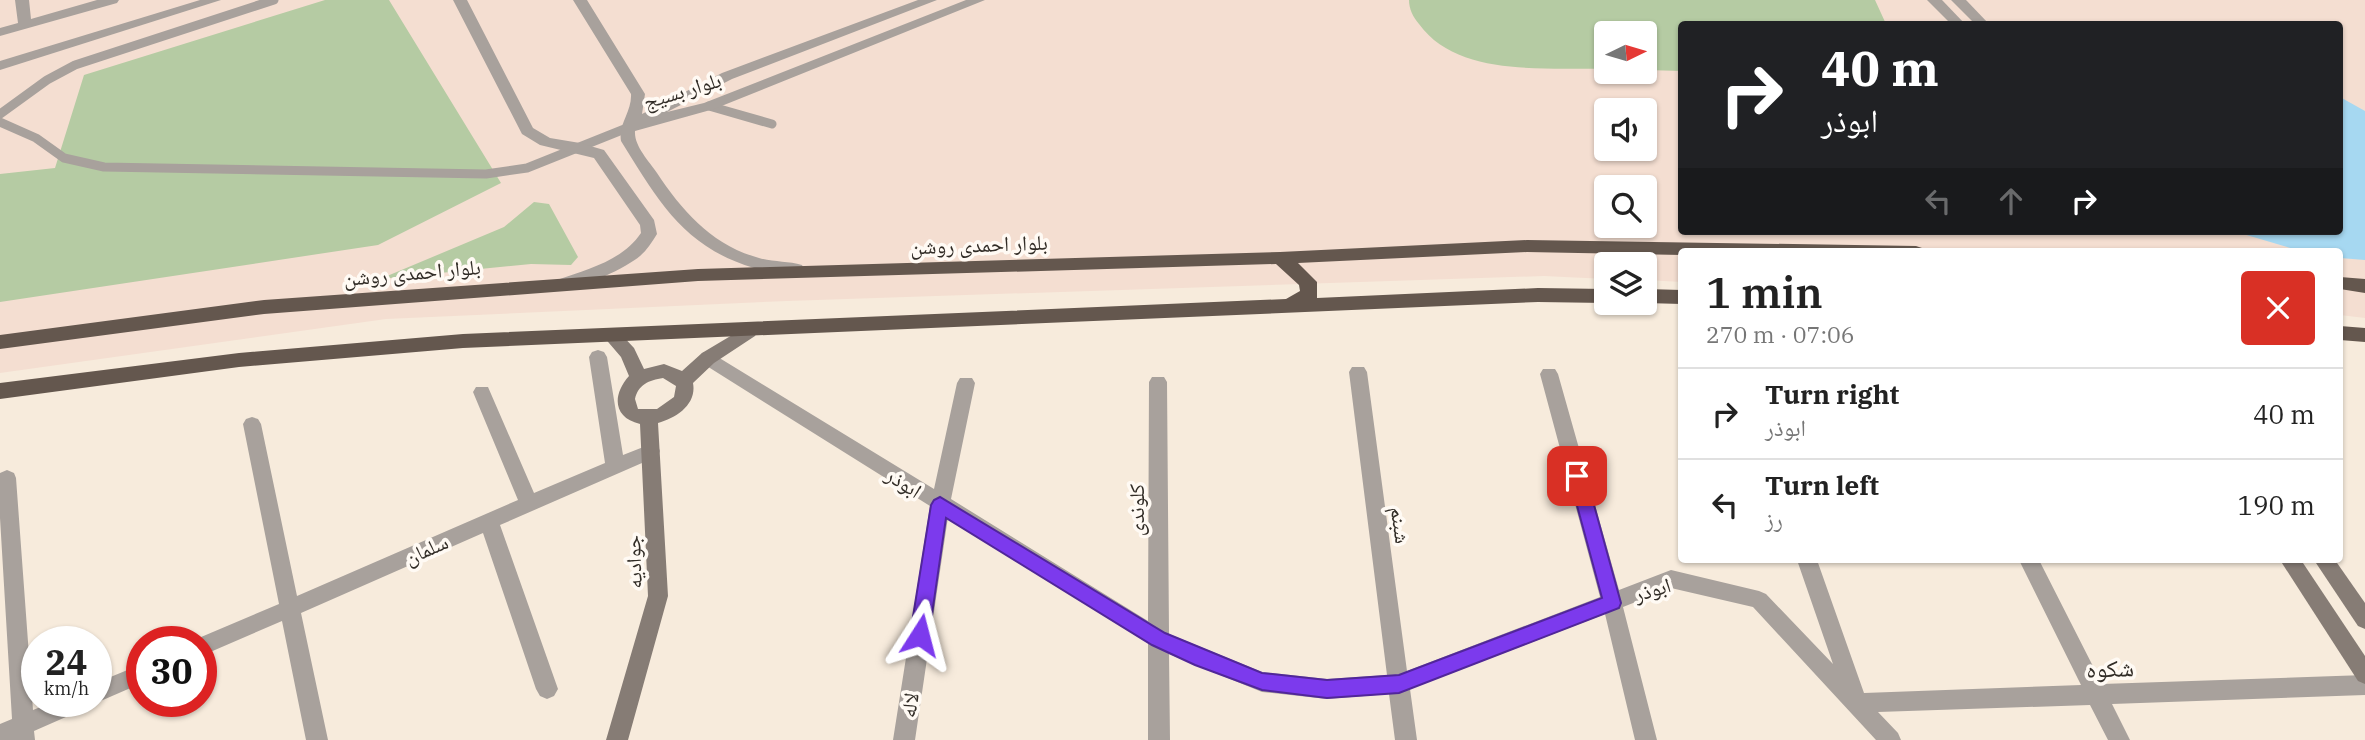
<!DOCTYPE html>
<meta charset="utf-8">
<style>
:root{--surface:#fff;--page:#f6f6f6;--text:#222;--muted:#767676;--line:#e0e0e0}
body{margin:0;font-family:"IBM Plex Serif","Noto Naskh Arabic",serif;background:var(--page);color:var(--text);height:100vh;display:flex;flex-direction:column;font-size:26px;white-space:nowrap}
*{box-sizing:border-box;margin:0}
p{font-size:23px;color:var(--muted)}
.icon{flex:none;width:38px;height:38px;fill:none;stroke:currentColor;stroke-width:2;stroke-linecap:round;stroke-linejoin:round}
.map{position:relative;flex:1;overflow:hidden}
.side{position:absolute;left:1678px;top:248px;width:665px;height:315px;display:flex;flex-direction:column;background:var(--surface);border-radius:7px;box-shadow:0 2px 5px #0004}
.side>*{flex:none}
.banner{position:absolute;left:1678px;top:21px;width:665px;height:214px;border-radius:7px;box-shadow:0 2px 5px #0004;background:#202124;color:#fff;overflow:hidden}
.needle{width:46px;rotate:85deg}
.fabs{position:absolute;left:1594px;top:21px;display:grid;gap:14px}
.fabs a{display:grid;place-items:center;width:63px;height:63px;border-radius:7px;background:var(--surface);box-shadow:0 2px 5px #0004;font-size:35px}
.speed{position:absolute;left:21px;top:626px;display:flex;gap:14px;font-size:35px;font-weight:700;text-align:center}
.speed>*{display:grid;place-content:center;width:91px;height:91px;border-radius:50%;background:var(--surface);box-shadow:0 2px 5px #0004;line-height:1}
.speed small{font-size:18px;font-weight:400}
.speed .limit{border:10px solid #d22;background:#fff;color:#111}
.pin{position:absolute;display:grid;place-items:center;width:60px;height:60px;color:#fff;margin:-30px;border-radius:14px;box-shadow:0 4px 10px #0006}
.me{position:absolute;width:77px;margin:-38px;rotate:9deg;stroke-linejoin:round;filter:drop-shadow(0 0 5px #0008)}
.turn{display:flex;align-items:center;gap:24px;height:147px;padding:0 28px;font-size:32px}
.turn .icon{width:91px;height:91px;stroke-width:2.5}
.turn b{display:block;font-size:49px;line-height:60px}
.lanes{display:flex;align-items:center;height:66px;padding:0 28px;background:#0003;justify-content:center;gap:35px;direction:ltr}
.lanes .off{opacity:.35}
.round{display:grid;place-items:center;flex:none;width:74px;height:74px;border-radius:7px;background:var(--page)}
.summary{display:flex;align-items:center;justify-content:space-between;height:119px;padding:0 28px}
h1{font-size:42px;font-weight:600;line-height:52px}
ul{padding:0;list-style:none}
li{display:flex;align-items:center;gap:21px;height:91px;padding:0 28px;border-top:2px solid var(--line)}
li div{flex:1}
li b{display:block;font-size:26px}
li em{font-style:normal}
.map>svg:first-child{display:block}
.education{fill:#f4ded1;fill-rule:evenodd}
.green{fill:#b5cba3}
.water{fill:#a6d8f1}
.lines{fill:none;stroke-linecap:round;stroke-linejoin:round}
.service{stroke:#a8a19c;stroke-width:9}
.minor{fill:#a8a19c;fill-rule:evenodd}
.secondary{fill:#867c75;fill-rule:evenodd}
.trunk{fill:#64574e;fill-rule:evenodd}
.route{fill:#7c3aed;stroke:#51269a;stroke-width:2}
.labels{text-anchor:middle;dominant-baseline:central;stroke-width:7;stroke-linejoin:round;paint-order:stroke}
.street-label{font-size:21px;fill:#312c26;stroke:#fffaf4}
.near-street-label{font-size:24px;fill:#312c26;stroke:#fffaf4}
</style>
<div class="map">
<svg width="2365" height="740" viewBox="0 0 2365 740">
<rect width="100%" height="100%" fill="#f7ebdc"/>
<path class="education" d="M 0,0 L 2365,0 L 2365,318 L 2340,315 L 2340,252 L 1682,252 L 1682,282 L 1645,280 L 1645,264 L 1606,264 L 1606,279 L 1544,276 L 787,301 L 386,319 L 0,373 ZM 1682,24 L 2340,24 L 2340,231 L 1682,231 ZM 1606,33 L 1645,33 L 1645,72 L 1606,72 ZM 1606,110 L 1645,110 L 1645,149 L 1606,149 ZM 1606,187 L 1645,187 L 1645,226 L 1606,226 Z"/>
<g class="green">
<path d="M 325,0 L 389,0 L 501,183 L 378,245 L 0,302 L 0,174 L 55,168 L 84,75 Z"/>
<path d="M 1409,0 L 1875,0 L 1886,24 L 1682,24 L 1682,71 L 1645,70 L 1645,33 L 1606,33 L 1606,69 C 1547,67 1458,78 1419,24 C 1413,17 1409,9 1409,0 Z"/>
<path d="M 534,202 L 549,204 L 578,257 L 571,265 L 531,264 L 380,279 L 504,227 Z"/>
</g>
<path class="water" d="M 2340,97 L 2365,111 L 2365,260 L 2340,258 L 2340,252 L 2304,252 L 2233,231 L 2340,231 Z"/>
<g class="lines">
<g class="service">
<path d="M 709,106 L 772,124"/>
<path d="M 0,114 L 47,80 L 75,65 L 274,0"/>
<path d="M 0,122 L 36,138 L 64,158 L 104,167 L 486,174 L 527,168 L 627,128"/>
</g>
<g class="minor">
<path d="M 15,0 L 29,0 L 31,19 L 97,0 L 119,0 L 117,3 L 0,36 L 0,28 L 18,23 Z"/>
<path d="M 200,0 L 221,0 L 0,70 L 0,61 Z"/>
<path d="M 453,0 L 467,0 L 533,128 L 550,138 L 580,143 L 604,150 L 654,220 L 657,234 C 652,242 647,250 640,256 C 626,268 574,293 557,288 L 555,284 L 557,280 C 588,269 622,261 641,233 L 640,225 L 594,158 L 540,145 L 522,134 Z"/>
<path d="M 573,0 L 587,0 L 645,94 L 642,114 L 722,73 L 918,0 L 937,0 L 732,79 L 667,112 L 704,103 L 966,0 L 985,0 L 714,109 L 635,131 C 634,146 649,161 657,173 C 683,212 712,245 759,258 C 773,262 788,261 802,265 L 804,269 L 802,273 C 788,277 767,272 754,268 C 683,247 658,200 621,141 C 618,124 632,112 631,94 Z"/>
<path d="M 1927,0 L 1942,0 L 1965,24 L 1951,24 Z"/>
<path d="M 1951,0 L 1966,0 L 1989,24 L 1975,24 Z"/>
<path d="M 598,350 L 604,352 L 607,357 L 623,455 L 651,444 L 658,446 L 660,451 L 658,456 L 500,525 L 558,689 L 554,696 L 547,699 L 540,696 L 536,689 L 483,533 L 301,613 L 328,740 L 306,740 L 282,621 L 201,656 L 201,642 L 194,640 L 279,604 L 243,424 L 246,419 L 252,417 L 258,419 L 261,424 L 297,596 L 518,500 L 473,392 L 476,387 L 488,387 L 534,493 L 605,463 L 589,357 L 592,352 Z"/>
<path d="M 708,351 L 934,489 L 957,383 L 960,378 L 972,378 L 975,383 L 951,499 L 1148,621 L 1149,382 L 1152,377 L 1164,377 L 1167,382 L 1169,634 L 1262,672 L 1327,679 L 1387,675 L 1349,372 L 1352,367 L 1364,367 L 1367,372 L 1407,671 L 1600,597 L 1540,374 L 1543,369 L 1555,369 L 1558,374 L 1619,590 L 1671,570 L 1759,591 L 1766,594 L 1833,664 L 1797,560 L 1817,560 L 1864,693 L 2081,685 L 2019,560 L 2039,560 L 2102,684 L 2365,675 L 2365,695 L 2112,704 L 2130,740 L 2108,740 L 2090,705 L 1878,712 L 1898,733 L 1901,740 L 1876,740 L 1753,607 L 1671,588 L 1623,607 L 1657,740 L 1635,740 L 1605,614 L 1410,689 L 1417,740 L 1395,740 L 1389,694 L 1327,699 L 1262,692 L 1169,654 L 1170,740 L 1148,740 L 1148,643 L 948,517 L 915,740 L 893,740 L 930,506 L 702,363 L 699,358 L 702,353 Z"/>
<path d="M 7,470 L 14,473 L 16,478 L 33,710 L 53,702 L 87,702 L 84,709 L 34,731 L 35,740 L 0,740 L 0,724 L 12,719 L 0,518 L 0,473 Z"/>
<path d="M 142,664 L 142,683 L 96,703 L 93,702 L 96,702 L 96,683 Z"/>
</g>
<g class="secondary">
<path d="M 749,325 L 755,326 L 758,331 L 755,336 L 714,363 L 693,383 C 697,404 677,418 658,423 L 668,596 L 628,740 L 606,740 L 648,596 L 640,424 C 613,418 612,395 629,376 L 621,357 L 603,336 L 606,331 L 618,331 L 634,348 L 644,369 L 664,364 L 682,371 L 702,353 ZM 663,378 L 676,386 L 674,397 L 657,409 L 638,409 L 635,399 C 638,385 649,380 663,378 Z"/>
<path d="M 2280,560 L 2301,560 L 2365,656 L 2365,684 L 2358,681 Z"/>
<path d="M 2314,560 L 2335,560 L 2365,603 L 2365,629 L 2358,626 Z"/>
</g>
<g class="trunk">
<path d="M 1527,240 L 1916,246 L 1922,248 L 1925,252 L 1682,252 L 1682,255 L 1527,252 L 1298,263 L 1317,282 L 1317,298 L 1538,288 L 1606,289 L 1606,303 L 1538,302 L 463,348 L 239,367 L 0,399 L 0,383 L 239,353 L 463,334 L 1286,299 L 1300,291 L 1299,285 L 1276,264 L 698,281 L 264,314 L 0,349 L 0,335 L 264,300 L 698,269 L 1280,252 Z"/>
<path d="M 2340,277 L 2365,279 L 2365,293 L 2340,289 Z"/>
<path d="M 1645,289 L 1682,290 L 1682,304 L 1645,303 Z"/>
<path d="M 2340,326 L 2365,328 L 2365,342 L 2340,340 Z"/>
</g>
</g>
<path class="route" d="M 1577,469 L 1583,471 L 1586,476 L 1621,603 L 1619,608 L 1399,693 L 1327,698 L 1262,690 L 1195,665 L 1152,645 L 946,518 L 929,635 L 926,641 L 920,644 L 913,641 L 910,635 L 931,505 L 934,500 L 940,497 L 1165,633 L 1262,673 L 1327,680 L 1399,675 L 1602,598 L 1569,476 L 1571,471 Z"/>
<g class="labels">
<g class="street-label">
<text transform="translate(682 90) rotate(-17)">بلوار بسیج</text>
<text transform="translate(979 244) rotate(-2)">بلوار احمدی روشن</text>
<text transform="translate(412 272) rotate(-5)">بلوار احمدی روشن</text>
<text transform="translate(904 482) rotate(33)">ابوذر</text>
<text transform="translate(1136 510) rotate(-90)">کلوندی</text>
<text transform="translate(1401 525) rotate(82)">شبنم</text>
<text transform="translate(426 549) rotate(-24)">سلمان</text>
<text transform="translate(633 562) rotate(-92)">جوادیه</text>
<text transform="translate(1652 589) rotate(-17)">ابوذر</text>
<text transform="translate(909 705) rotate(-81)">لاله</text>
</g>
<g class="near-street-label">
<text transform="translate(2110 668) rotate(-2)">شکوه</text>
</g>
</g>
</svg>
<div class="fabs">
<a><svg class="needle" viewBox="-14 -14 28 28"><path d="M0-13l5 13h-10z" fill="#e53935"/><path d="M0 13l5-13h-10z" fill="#767676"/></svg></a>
<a><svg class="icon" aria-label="sound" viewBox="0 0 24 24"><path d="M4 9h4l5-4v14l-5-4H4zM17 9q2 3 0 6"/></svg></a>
<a><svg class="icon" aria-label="search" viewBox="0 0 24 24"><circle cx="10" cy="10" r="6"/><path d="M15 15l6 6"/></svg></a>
<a><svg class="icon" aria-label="layers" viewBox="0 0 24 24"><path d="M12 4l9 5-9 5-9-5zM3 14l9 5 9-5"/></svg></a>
</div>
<div class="speed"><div>24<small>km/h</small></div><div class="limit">30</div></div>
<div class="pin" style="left:1577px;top:476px;background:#d93025"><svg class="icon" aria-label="arrive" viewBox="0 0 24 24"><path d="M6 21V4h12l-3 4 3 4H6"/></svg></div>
<svg class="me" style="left:920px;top:635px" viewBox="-20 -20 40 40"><path d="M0-17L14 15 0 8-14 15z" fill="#7c3aed" stroke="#fff" stroke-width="4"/></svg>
<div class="banner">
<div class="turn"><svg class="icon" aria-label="right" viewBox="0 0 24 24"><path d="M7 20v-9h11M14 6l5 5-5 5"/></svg><div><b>40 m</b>ابوذر</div></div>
<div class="lanes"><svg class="icon off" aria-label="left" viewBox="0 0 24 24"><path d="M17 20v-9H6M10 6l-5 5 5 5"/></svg><svg class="icon off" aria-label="ahead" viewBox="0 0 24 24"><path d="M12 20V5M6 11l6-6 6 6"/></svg><svg class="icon" aria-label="right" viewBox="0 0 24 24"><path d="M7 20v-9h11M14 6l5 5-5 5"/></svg></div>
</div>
<section class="side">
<div class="summary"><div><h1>1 min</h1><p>270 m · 07:06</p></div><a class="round" style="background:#d93025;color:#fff"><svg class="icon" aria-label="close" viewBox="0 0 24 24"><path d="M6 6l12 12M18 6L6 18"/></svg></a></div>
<ul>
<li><svg class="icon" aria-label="right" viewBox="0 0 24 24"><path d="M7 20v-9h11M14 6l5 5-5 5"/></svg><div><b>Turn right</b><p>ابوذر</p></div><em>40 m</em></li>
<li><svg class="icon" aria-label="left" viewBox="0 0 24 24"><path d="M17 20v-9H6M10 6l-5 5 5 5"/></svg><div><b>Turn left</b><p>رز</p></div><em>190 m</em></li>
</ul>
</section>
</div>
